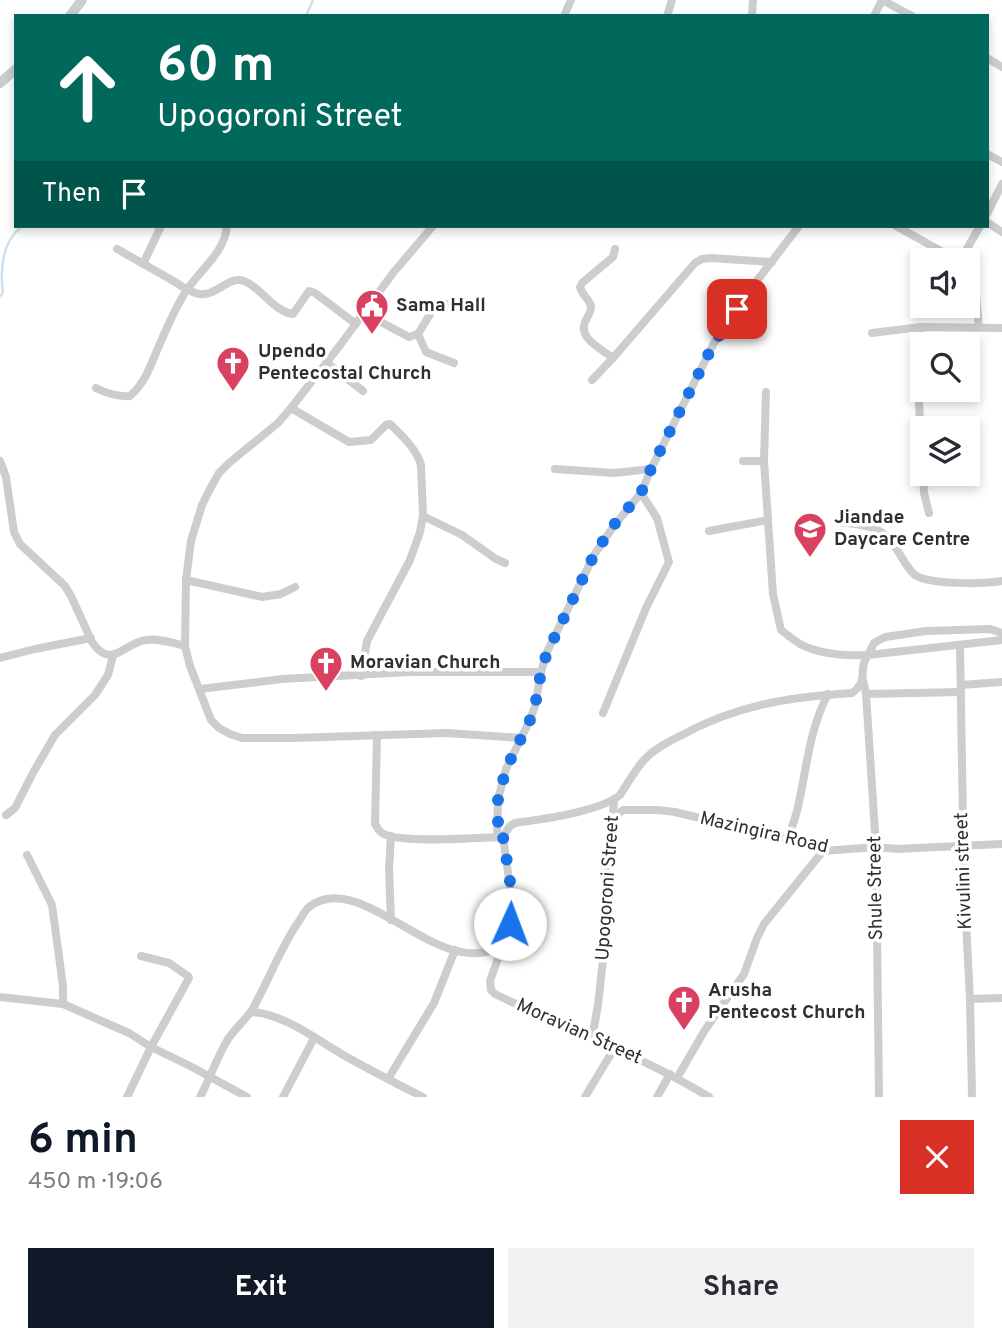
<!DOCTYPE html>
<meta charset="utf-8">
<style>
:root{--surface:#fff;--page:#f2f2f3;--text:#2b2b33;--muted:#7c7c81;--accent:#111827}
body{margin:0;font-family:Overpass,sans-serif;background:var(--page);color:var(--text);height:100vh;display:flex;flex-direction:column;font-size:26px;white-space:nowrap}
*{box-sizing:border-box;margin:0}
p{font-size:23px;color:var(--muted)}
.icon{flex:none;width:38px;height:38px;fill:none;stroke:currentColor;stroke-width:2;stroke-linecap:round;stroke-linejoin:round}
.map{position:relative;height:1097px;overflow:hidden}
.side{display:flex;flex-direction:column;background:var(--surface);flex:1}
.side>*{flex:none}
.hud{position:absolute;left:14px;top:14px;width:975px;height:214px;border-radius:0px;box-shadow:0 4px 10px #0003;background:#00695c;color:#fff;overflow:hidden}
.buttons{position:absolute;left:910px;top:248px;display:grid;gap:14px}
.buttons a{display:grid;place-items:center;width:70px;height:70px;border-radius:0px;background:var(--surface);box-shadow:0 4px 10px #0003;font-size:35px}
.pin{position:absolute;display:grid;place-items:center;width:60px;height:60px;color:#fff;margin:-30px;border-radius:14px;box-shadow:0 4px 10px #0006}
.me{position:absolute;width:77px;margin:-38px;rotate:2deg;stroke-linejoin:round;filter:drop-shadow(0 0 5px #0008)}
.turn{display:flex;align-items:center;gap:24px;height:147px;padding:0 28px;font-size:32px}
.turn .icon{width:91px;height:91px;stroke-width:2.5}
.turn b{display:block;font-size:49px;line-height:60px}
.then{display:flex;align-items:center;height:66px;padding:0 28px;background:#0003;gap:14px;font-size:26px}
.round{display:grid;place-items:center;flex:none;width:74px;height:74px;border-radius:0px;background:var(--page)}
.head{display:flex;align-items:center;justify-content:space-between;height:119px;padding:0 28px}
h1{font-size:42px;font-weight:700;line-height:52px;color:var(--accent)}
.primary-button{display:flex;gap:14px;margin-top:auto;padding:14px 28px}
.primary-button a{flex:1;height:80px;border-radius:0px;background:var(--accent);color:#fff;font-size:28px;font-weight:700;line-height:80px;text-align:center}
.primary-button a+a{background:var(--page);color:var(--text)}
.map>svg:first-child{display:block}
.lines{fill:none;stroke-linecap:round;stroke-linejoin:round}
.stream{stroke:#cde2ea;stroke-width:2.5}
.minor{stroke:#cdcdcd;stroke-width:8}
.tertiary{stroke:#cdcdcd;stroke-width:10}
.route{stroke:#1a73e8;stroke-width:12;stroke-dasharray:0 21.6}
.labels{text-anchor:middle;dominant-baseline:central;stroke-width:7;stroke-linejoin:round;paint-order:stroke}
.poi-label{font-size:19px;font-weight:bold;fill:#303030;stroke:#fff;text-anchor:start}
.street-label{font-size:19px;fill:#303030;stroke:#fff}
</style>
<div class="map">
<svg width="1002" height="1097" viewBox="0 0 1002 1097">
<rect width="100%" height="100%" fill="#fff"/>
<g class="lines">
<g class="stream">
<path d="M 306,16 L 313,0"/>
<path d="M 0,296 L 3,293 C 0,270 2,242 22,226"/>
</g>
<g class="minor">
<path d="M 882,0 L 912,16"/>
<path d="M 564,16 L 571,0"/>
<path d="M 667,16 L 672,0"/>
<path d="M 752,16 L 753,0"/>
<path d="M 874,16 L 882,0"/>
<path d="M 987,58 L 1002,67"/>
<path d="M 987,154 L 1002,162"/>
<path d="M 987,214 L 1002,184"/>
<path d="M 987,222 L 1002,232"/>
<path d="M 433,226 L 393,273 L 341,344 L 291,408 L 278,423 L 229,463 L 219,473 L 210,489 L 202,505 L 191,541 L 186,580 L 185,646 L 190,666 L 211,720 L 219,728 L 230,734 L 242,738 L 293,738 L 447,733 L 521,738"/>
<path d="M 896,226 L 959,261"/>
<path d="M 117,249 C 135,259 152,269 170,279 C 179,284 188,292 199,294 C 216,297 229,275 244,281 C 262,288 273,311 293,314 L 309,291 L 315,293 L 356,324"/>
<path d="M 960,261 L 980,226"/>
<path d="M 143,264 L 161,226"/>
<path d="M 968,267 L 974,275 L 979,327"/>
<path d="M 364,313 L 409,337 L 418,334 L 435,306 L 438,304 L 455,304"/>
<path d="M 921,327 L 919,402 L 922,457"/>
<path d="M 872,333 L 921,327 L 1002,328"/>
<path d="M 418,334 L 426,352 L 454,363"/>
<path d="M 613,358 C 601,349 578,338 585,322 C 587,317 592,311 591,306 C 589,299 582,295 580,287 L 582,283 L 613,257 L 615,249"/>
<path d="M 327,363 L 363,391"/>
<path d="M 592,380 L 613,358 L 695,263 L 702,259 L 711,258 L 772,262"/>
<path d="M 96,388 C 108,394 118,397 130,396 C 148,380 152,360 162,339 C 169,323 177,304 187,290 C 200,270 225,252 227,226"/>
<path d="M 766,392 L 764,461 L 773,594 L 781,630 C 787,635 794,640 800,644 C 819,654 847,656 868,655 L 874,643 L 885,637 L 926,631 L 990,629 L 1002,633"/>
<path d="M 291,408 L 349,442 L 371,440 L 386,425 L 390,424 C 402,436 416,448 421,465 L 423,516 L 420,532 L 410,560 L 367,641 L 361,676"/>
<path d="M 0,461 L 6,477 L 14,532 L 20,544 L 65,586 L 71,596 L 92,642 C 112,671 123,643 146,640 C 158,638 173,643 185,646"/>
<path d="M 743,461 L 764,461"/>
<path d="M 555,469 L 614,473 L 651,469"/>
<path d="M 923,474 L 924,493 L 929,513"/>
<path d="M 423,516 L 462,535 L 496,559 L 505,563"/>
<path d="M 840,522 C 870,526 882,524 899,553 C 904,561 908,569 915,575 C 929,585 985,584 1002,581"/>
<path d="M 709,531 L 768,520"/>
<path d="M 186,580 L 262,597 L 281,594 L 295,587"/>
<path d="M 960,645 L 964,883 L 970,999 L 972,1097"/>
<path d="M 0,658 L 35,649 L 91,638"/>
<path d="M 863,680 L 866,694 L 876,847 L 879,1097"/>
<path d="M 961,685 L 1002,682"/>
<path d="M 200,689 L 282,679 L 410,672 L 541,672"/>
<path d="M 866,694 L 961,692"/>
<path d="M 603,713 L 646,608 L 669,562 L 657,518 L 641,493"/>
<path d="M 377,735 L 375,824 C 378,828 377,830 382,833 C 398,844 477,838 500,837"/>
<path d="M 6,815 L 15,808 L 34,771 L 55,735 L 95,695 L 108,675 L 113,656"/>
<path d="M 613,818 L 623,810 L 658,810 L 675,812 L 788,839 L 823,851 L 876,847 L 897,849 L 1002,844"/>
<path d="M 497,837 L 498,799 L 506,769 L 530,720 L 535,706 L 541,672 L 547,652 L 594,555 L 613,527 L 641,493 L 651,469 L 714,343 L 749,291 L 799,226"/>
<path d="M 788,839 C 792,827 797,814 799,802 C 807,765 810,728 828,694"/>
<path d="M 27,855 L 52,905 L 63,986 L 63,1004"/>
<path d="M 391,920 L 389,869 L 391,836"/>
<path d="M 0,997 L 63,1004 L 129,1033 L 151,1047 L 190,1066 L 247,1097"/>
<path d="M 970,999 L 1002,998"/>
<path d="M 251,1012 C 283,1013 317,1040 345,1056 C 370,1070 397,1084 423,1097"/>
<path d="M 592,1038 L 598,1005 L 603,960 L 605,914 L 614,800"/>
<path d="M 677,1078 L 705,1030 L 744,974 L 757,938 L 764,924 L 823,851"/>
<path d="M 388,1079 L 434,1003 L 455,950"/>
<path d="M 127,1097 L 151,1047 L 189,978 L 188,976 L 169,963 L 141,956"/>
<path d="M 200,1097 C 210,1078 217,1057 228,1039 C 235,1029 245,1020 252,1010 C 268,982 279,951 297,924 C 301,919 304,911 309,907 C 363,866 440,985 503,945"/>
<path d="M 283,1097 L 314,1038"/>
<path d="M 585,1097 L 615,1047"/>
<path d="M 657,1097 L 670,1074"/>
<path d="M 709,1097 C 641,1055 566,1029 495,994 L 491,990 L 490,981 L 510,924 L 513,908 L 503,837 L 510,826 L 515,823 C 542,819 599,812 620,795 C 628,783 635,770 644,760 C 654,749 668,742 680,736 C 736,705 789,697 852,693 C 870,680 857,669 868,655 L 1002,640"/>
</g>
<g class="tertiary">
<path d="M 70,16 L 82,0"/>
<path d="M 0,83 L 16,69"/>
</g>
</g>
<g class="lines">
<path class="route" d="M 510,924 C 515,895 507,866 503,837 L 498,837 L 498,799 L 506,769 L 530,720 L 535,706 L 541,672 L 547,653 L 594,555 L 612,527 L 641,493 L 651,469 L 714,343 L 737,309"/>
</g>
<defs>
<symbol id="civic-pin" viewBox="-11 -11 22 30"><path d="M0 17L-7.5 6A9.5 9.5 0 1 1 7.5 6Z" fill="#d8415f" stroke="#fff"/><path d="M-.6-6.5H3V-4.5H.6V-3L4-1V1h2V6H-6V1h2V-1L-.6-3ZM-1.2 2.5V6h2.4V2.5Z" fill="#fff"/></symbol>
<symbol id="church-pin" viewBox="-11 -11 22 30"><path d="M0 17L-7.5 6A9.5 9.5 0 1 1 7.5 6Z" fill="#d8415f" stroke="#fff"/><path d="M-1.2-6h2.4v3.5h3.3v2.4h-3.3V6h-2.4V-.1h-3.3v-2.4h3.3Z" fill="#fff"/></symbol>
<symbol id="school-pin" viewBox="-11 -11 22 30"><path d="M0 17L-7.5 6A9.5 9.5 0 1 1 7.5 6Z" fill="#d8415f" stroke="#fff"/><path d="M0-5L7-2L0 1L-7-2ZM-4 1L0 2.5L4 1V4Q0 6-4 4Z" fill="#fff"/></symbol>
</defs>
<g fill-rule="evenodd">
<use href="#civic-pin" x="353" y="287" width="38" height="52"/>
<use href="#church-pin" x="214" y="344" width="38" height="52"/>
<use href="#school-pin" x="791" y="510" width="38" height="52"/>
<use href="#church-pin" x="307" y="644" width="38" height="52"/>
<use href="#church-pin" x="665" y="983" width="38" height="52"/>
</g>
<g class="labels">
<g class="poi-label">
<text x="396" y="306">Sama Hall</text>
<text x="258" y="352">Upendo<tspan x="258" dy="22">Pentecostal Church</tspan></text>
<text x="834" y="518">Jiandae<tspan x="834" dy="22">Daycare Centre</tspan></text>
<text x="350" y="663">Moravian Church</text>
<text x="708" y="991">Arusha<tspan x="708" dy="22">Pentecost Church</tspan></text>
</g>
<g class="street-label">
<text transform="translate(764 833) rotate(13)">Mazingira Road</text>
<text transform="translate(964 871) rotate(-92)">Kivulini street</text>
<text transform="translate(608 888) rotate(-86)">Upogoroni Street</text>
<text transform="translate(876 888) rotate(-91)">Shule Street</text>
<text transform="translate(579 1032) rotate(24)">Moravian Street</text>
</g>
</g>
</svg>
<div class="buttons">
<a><svg class="icon" aria-label="sound" viewBox="0 0 24 24"><path d="M4 9h4l5-4v14l-5-4H4zM17 9q2 3 0 6"/></svg></a>
<a><svg class="icon" aria-label="search" viewBox="0 0 24 24"><circle cx="10" cy="10" r="6"/><path d="M15 15l6 6"/></svg></a>
<a><svg class="icon" aria-label="layers" viewBox="0 0 24 24"><path d="M12 4l9 5-9 5-9-5zM3 14l9 5 9-5"/></svg></a>
</div>
<div class="pin" style="left:737px;top:309px;background:#d93025"><svg class="icon" aria-label="arrive" viewBox="0 0 24 24"><path d="M6 21V4h12l-3 4 3 4H6"/></svg></div>
<svg class="me" style="left:510px;top:924px" viewBox="-20 -20 40 40"><circle r="19" fill="#fff"/><path d="M0-13L10 11 0 6-10 11z" fill="#1a73e8"/></svg>
<div class="hud">
<div class="turn"><svg class="icon" aria-label="ahead" viewBox="0 0 24 24"><path d="M12 20V5M6 11l6-6 6 6"/></svg><div><b>60 m</b>Upogoroni Street</div></div>
<div class="then">Then<svg class="icon" aria-label="arrive" viewBox="0 0 24 24"><path d="M6 21V4h12l-3 4 3 4H6"/></svg></div>
</div>
</div>
<section class="side">
<div class="head"><div><h1>6 min</h1><p>450 m · 19:06</p></div><a class="round" style="background:#d93025;color:#fff"><svg class="icon" aria-label="close" viewBox="0 0 24 24"><path d="M6 6l12 12M18 6L6 18"/></svg></a></div>
<div class="primary-button"><a>Exit</a><a>Share</a></div>
</section>
